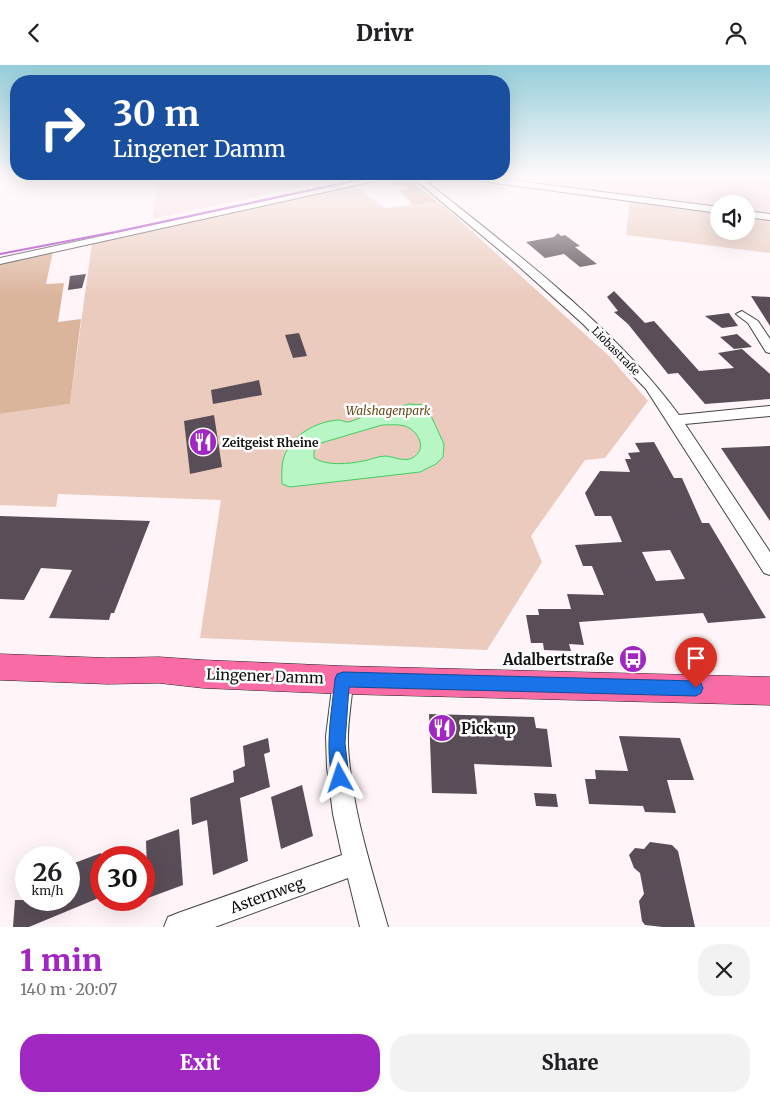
<!DOCTYPE html>
<meta charset="utf-8">
<style>
:root{--surface:#fff;--page:#f2f2f2;--text:#202124;--muted:#757577;--accent:#a127c2}
body{margin:0;font-family:Merriweather,serif;background:var(--page);color:var(--text);height:100vh;display:flex;flex-direction:column;font-size:19px;white-space:nowrap}
*{box-sizing:border-box;margin:0}
p{font-size:16px;color:var(--muted)}
.icon{flex:none;width:28px;height:28px;fill:none;stroke:currentColor;stroke-width:2;stroke-linecap:round;stroke-linejoin:round}
.map{position:relative;height:862px;overflow:hidden}
.panel{display:flex;flex-direction:column;background:var(--surface);flex:1}
.panel>*{flex:none}
.hud{position:absolute;left:10px;top:10px;width:500px;height:105px;border-radius:20px;box-shadow:0 5px 20px #0002;background:#1a4fa0;color:#fff;overflow:hidden}
.controls{position:absolute;left:710px;top:130px;display:grid;gap:10px}
.controls a{display:grid;place-items:center;width:45px;height:45px;border-radius:50%;background:var(--surface);box-shadow:0 5px 20px #0002;font-size:25px}
.speed{position:absolute;left:15px;top:781px;display:flex;gap:10px;font-size:25px;font-weight:700;text-align:center}
.speed>*{display:grid;place-content:center;width:65px;height:65px;border-radius:50%;background:var(--surface);box-shadow:0 5px 20px #0002;line-height:1}
.speed small{font-size:12px;font-weight:400}
.speed .limit{border:8px solid #d22;background:#fff;color:#111}
.pin{position:absolute;display:grid;place-items:center;width:42px;height:42px;color:#fff;margin:-51px -21px;border-radius:50% 50% 50% 0;rotate:-45deg;box-shadow:0 0 5px #0007}
.pin .icon{rotate:45deg}
.me{position:absolute;width:55px;margin:-28px;rotate:355deg;stroke-linejoin:round;filter:drop-shadow(0 0 4px #0008)}
.turn{display:flex;align-items:center;gap:18px;height:105px;padding:0 20px;font-size:22px}
.turn .icon{width:65px;height:65px;stroke-width:2.5}
.turn b{display:block;font-size:35px;line-height:42px}
.round{display:grid;place-items:center;flex:none;width:52px;height:52px;border-radius:20px;background:var(--page)}
.headline{display:flex;align-items:center;justify-content:space-between;height:85px;padding:0 20px}
h1{font-size:30px;font-weight:800;line-height:38px;color:var(--accent)}
.button{display:flex;gap:10px;margin-top:auto;padding:10px 20px}
.button a{flex:1;height:58px;border-radius:20px;background:var(--accent);color:#fff;font-size:20px;font-weight:800;line-height:58px;text-align:center}
.button a+a{background:var(--page);color:var(--text)}
header{display:flex;justify-content:space-between;align-items:center;height:65px;padding:0 20px;background:var(--surface);font-size:22px;font-weight:800}
.map>svg:first-child{display:block}
.farmland{fill:#f6d4dc}
.green{fill:#eacbbd}
.forest{fill:#dbb49c}
.water{fill:#b9f6c5;stroke:#40ce60;fill-rule:evenodd}
.building{fill:#594d57;fill-rule:evenodd}
.lines{fill:none;stroke-linecap:round;stroke-linejoin:round}
.minor-casing{stroke:#444;stroke-width:2}
.major-casing{stroke:#222;stroke-width:1}
.minor{fill:#fff;fill-rule:evenodd}
.major{fill:#f86ba5;fill-rule:evenodd}
.rail{stroke:#a127c2;stroke-width:2}
.route{fill:#1a73e8;stroke:#114b97}
.labels{text-anchor:middle;dominant-baseline:central;stroke-width:5;stroke-linejoin:round;paint-order:stroke}
.far-street-label{font-size:11px;fill:#111;stroke:#fff}
.park-label{font-size:12px;font-style:italic;fill:#6a4e1f;stroke:#fff}
.poi-label{font-size:12px;font-weight:bold;fill:#111;stroke:#fff;text-anchor:start}
.near-poi-label{font-size:15px;font-weight:bold;fill:#111;stroke:#fff;text-anchor:end}
.near-street-label{font-size:15px;fill:#111;stroke:#fff}
</style>
<header><svg class="icon" aria-label="back" viewBox="0 0 24 24"><path d="M15 5l-7 7 7 7"/></svg>Drivr<svg class="icon" aria-label="person" viewBox="0 0 24 24"><circle cx="12" cy="8" r="4"/><path d="M4 21q1-7 8-7t8 7"/></svg></header>
<div class="map">
<svg width="770" height="862" viewBox="0 0 770 862">
<rect width="100%" height="100%" fill="#fff4f8"/>
<g class="farmland">
<path d="M 158,112 L 349,112 L 153,154 Z"/>
<path d="M 480,112 L 770,112 L 770,149 L 746,146 L 746,139 L 719,139 L 719,142 Z"/>
</g>
<g class="green">
<path d="M 354,121 L 385,143 L 438,137 L 443,140 L 609,291 L 648,336 L 605,393 L 585,395 L 531,471 L 542,497 L 487,585 L 200,573 L 221,435 L 58,429 L 56,442 L 0,440 L 0,349 L 70,339 L 92,178 Z"/>
<path d="M 630,136 L 719,147 L 719,166 L 746,166 L 746,151 L 770,154 L 770,188 L 626,170 Z"/>
</g>
<g class="forest">
<path d="M 406,112 L 438,137 L 413,140 L 400,126 L 408,124 L 404,120 L 396,121 L 388,113 Z"/>
<path d="M 53,186 L 46,219 L 64,218 L 58,257 L 81,254 L 70,339 L 0,349 L 0,197 Z"/>
</g>
<path class="water" d="M 409,339 L 426,340 L 444,379 L 443,392 L 436,399 L 420,407 L 290,422 L 282,419 C 282,410 281,401 284,392 C 291,370 317,356 339,355 C 342,355 344,357 347,357 C 350,358 372,348 374,345 L 396,343 ZM 382,360 C 389,360 399,359 405,361 C 419,366 428,385 412,393 C 405,397 394,392 386,391 C 378,391 370,395 363,396 C 349,399 326,401 314,393 L 314,386 L 321,378 Z"/>
<g class="building">
<path d="M 558,168 L 561,171 L 565,170 L 580,181 L 575,182 L 597,199 L 580,202 L 564,189 L 545,193 L 526,177 L 554,172 Z"/>
<path d="M 86,209 L 82,223 L 68,225 L 70,211 Z"/>
<path d="M 614,226 L 645,258 L 654,256 L 699,306 L 734,303 L 718,288 L 742,284 L 770,309 L 770,334 L 705,339 L 678,308 L 668,309 L 628,259 L 614,247 L 618,246 L 607,232 Z"/>
<path d="M 751,231 L 770,232 L 770,261 Z"/>
<path d="M 729,248 L 738,261 L 722,263 L 705,251 Z"/>
<path d="M 299,268 L 307,291 L 293,293 L 285,270 Z"/>
<path d="M 737,269 L 752,282 L 734,284 L 720,272 Z"/>
<path d="M 259,315 L 262,330 L 213,339 L 211,325 Z"/>
<path d="M 214,350 L 222,402 L 190,409 L 184,356 Z"/>
<path d="M 654,377 L 674,413 L 682,413 L 702,458 L 709,458 L 766,553 L 708,558 L 703,548 L 579,557 L 584,580 L 569,579 L 571,586 L 544,585 L 543,578 L 531,578 L 526,550 L 539,550 L 538,544 L 571,544 L 567,529 L 604,530 L 592,501 L 583,501 L 575,480 L 622,477 L 611,451 L 595,451 L 585,428 L 600,406 L 630,407 L 625,394 L 631,394 L 628,388 L 640,387 L 635,378 ZM 670,485 L 685,514 L 656,516 L 642,487 Z"/>
<path d="M 770,381 L 770,456 L 721,383 Z"/>
<path d="M 0,451 L 150,456 L 114,548 L 111,548 L 109,555 L 49,553 L 72,505 L 41,503 L 24,535 L 0,534 Z"/>
<path d="M 429,649 L 534,652 L 536,663 L 547,664 L 552,702 L 474,699 L 477,729 L 432,728 Z"/>
<path d="M 619,671 L 680,673 L 694,715 L 667,715 L 676,748 L 645,747 L 643,741 L 589,739 L 585,714 L 596,714 L 595,705 L 628,706 Z"/>
<path d="M 268,673 L 270,687 L 264,689 L 270,722 L 240,733 L 248,796 L 213,810 L 207,755 L 192,760 L 190,733 L 234,717 L 233,706 L 245,701 L 243,681 Z"/>
<path d="M 302,720 L 313,771 L 281,784 L 271,732 Z"/>
<path d="M 534,728 L 556,729 L 558,742 L 536,741 Z"/>
<path d="M 179,764 L 183,820 L 148,833 L 146,776 Z"/>
<path d="M 650,777 L 672,780 L 678,786 L 695,862 L 663,862 L 645,860 L 642,856 L 639,836 L 644,829 L 640,808 L 634,803 L 629,790 L 635,783 L 644,784 Z"/>
<path d="M 101,788 L 101,832 L 29,862 L 13,862 L 15,835 L 69,835 L 69,800 Z"/>
</g>
<g class="lines">
<defs>
<g id="minor">
<path d="M 376,112 L 392,112 L 0,199 L 0,193 Z"/>
<path d="M 412,112 L 484,112 L 719,142 L 719,148 L 472,115 L 426,116 C 512,185 614,261 679,350 L 770,341 L 770,351 L 685,359 L 770,487 L 770,510 L 764,508 L 646,324 L 583,259 L 515,198 Z"/>
<path d="M 746,146 L 770,149 L 770,155 L 746,152 Z"/>
<path d="M 742,246 L 758,256 L 770,274 L 770,288 L 766,287 L 748,258 L 736,249 Z"/>
<path d="M 343,605 L 350,608 L 353,615 C 352,636 347,658 348,680 C 351,742 371,802 388,862 L 360,862 L 348,813 L 215,862 L 164,862 L 168,852 L 178,848 L 342,790 L 333,749 L 327,702 L 326,671 L 333,615 L 336,608 Z"/>
</g>
<path id="major" d="M 0,589 L 108,593 L 159,592 L 203,595 L 343,601 L 770,612 L 770,640 L 343,629 L 203,623 L 159,618 L 108,619 L 0,615 Z"/>
</defs>
<use href="#minor" class="minor-casing"/>
<use href="#major" class="major-casing"/>
<use href="#minor" class="minor"/>
<use href="#major" class="major"/>
<path class="rail" d="M 0,189 L 115,167 L 371,112"/>
</g>
<linearGradient id="sky" x2="0" y2="1"><stop stop-color="#95ceda"/><stop offset="0.48" stop-color="#fffafc"/><stop offset="1" stop-color="#fffafc" stop-opacity="0"/></linearGradient>
<rect width="770" height="233" fill="url(#sky)"/>
<path class="route" d="M 343,607 L 696,616 L 701,618 L 703,623 L 701,628 L 696,631 L 349,622 L 345,678 L 349,713 L 346,719 L 340,721 L 335,719 C 323,690 332,645 335,614 L 337,609 Z"/>
<defs>
<symbol id="restaurant-disc" viewBox="-11 -11 22 22"><circle r="9.5" fill="#a127c2" stroke="#fff"/><path d="M-5-6h1v4h1v-4h1v4h1v-4h1v5L-1.5 .5V6h-2V.5L-5-1ZM5-6V6H3V1.5H1.5Q1.5-4 5-6Z" fill="#fff"/></symbol>
<symbol id="bus-disc" viewBox="-11 -11 22 22"><circle r="9.5" fill="#a127c2" stroke="#fff"/><path d="M-5-6H5V4H4V6H2V4H-2V6H-4V4H-5ZM-3.5-4V0h7V-4ZM-3.5 1.2v1.5H-2V1.2ZM2 1.2v1.5H3.5V1.2Z" fill="#fff"/></symbol>
</defs>
<g fill-rule="evenodd">
<use href="#restaurant-disc" x="187" y="361" width="32" height="32"/>
<use href="#bus-disc" x="617" y="578" width="32" height="32"/>
<use href="#restaurant-disc" x="426" y="647" width="32" height="32"/>
</g>
<g class="labels">
<g class="far-street-label">
<text transform="translate(616 286) rotate(45)">Liobastraße</text>
</g>
<g class="park-label">
<text x="388" y="345">Walshagenpark</text>
</g>
<g class="poi-label">
<text x="222" y="377">Zeitgeist Rheine</text>
</g>
<g class="near-poi-label">
<text x="614" y="594">Adalbertstraße</text>
<text x="461" y="663" text-anchor="start">Pick up</text>
</g>
<g class="near-street-label">
<text transform="translate(265 611) rotate(2)">Lingener Damm</text>
<text transform="translate(267 830) rotate(-20)">Asternweg</text>
</g>
</g>
</svg>
<div class="controls">
<a><svg class="icon" aria-label="sound" viewBox="0 0 24 24"><path d="M4 9h4l5-4v14l-5-4H4zM17 9q2 3 0 6"/></svg></a>
</div>
<div class="speed"><div>26<small>km/h</small></div><div class="limit">30</div></div>
<div class="pin" style="left:696px;top:623px;background:#d93025"><svg class="icon" aria-label="arrive" viewBox="0 0 24 24"><path d="M6 21V4h12l-3 4 3 4H6"/></svg></div>
<svg class="me" style="left:340px;top:713px" viewBox="-20 -20 40 40"><path d="M0-17L14 15 0 8-14 15z" fill="#1a73e8" stroke="#fff" stroke-width="4"/></svg>
<div class="hud">
<div class="turn"><svg class="icon" aria-label="right" viewBox="0 0 24 24"><path d="M7 20v-9h11M14 6l5 5-5 5"/></svg><div><b>30 m</b>Lingener Damm</div></div>
</div>
</div>
<section class="panel">
<div class="headline"><div><h1>1 min</h1><p>140 m · 20:07</p></div><a class="round"><svg class="icon" aria-label="close" viewBox="0 0 24 24"><path d="M6 6l12 12M18 6L6 18"/></svg></a></div>
<div class="button"><a>Exit</a><a>Share</a></div>
</section>
